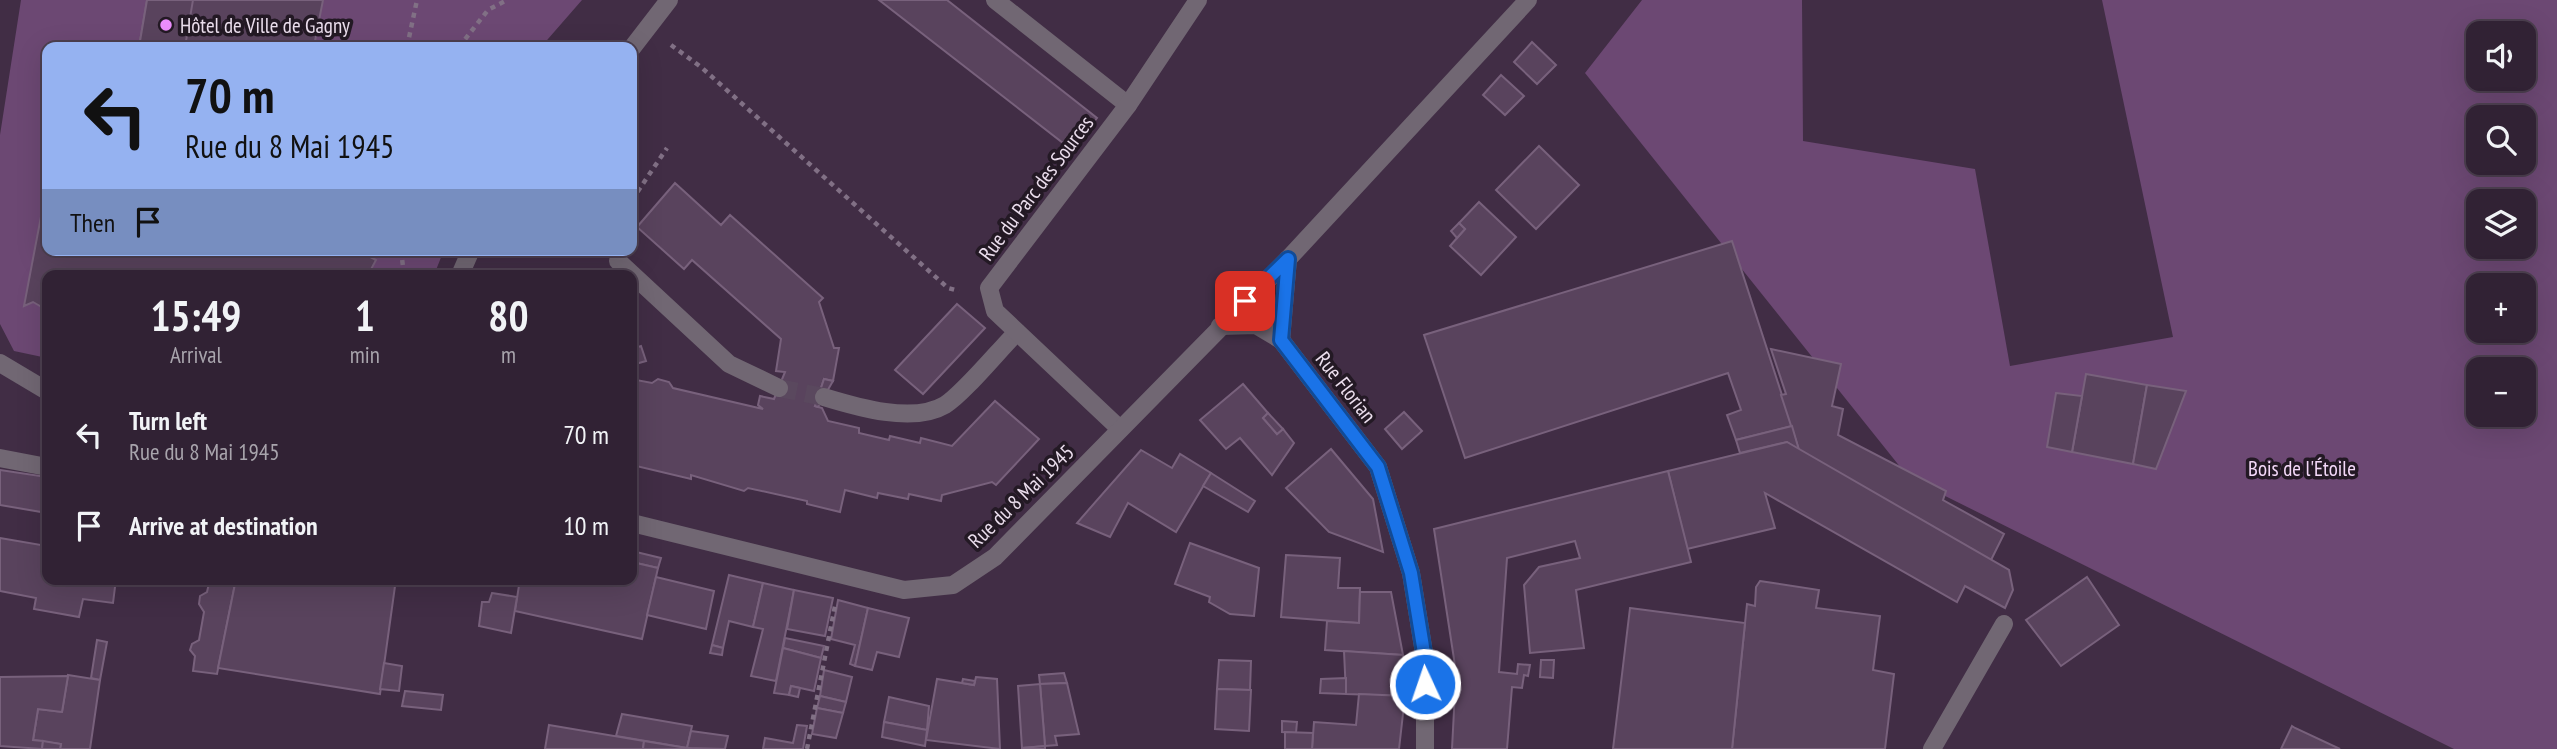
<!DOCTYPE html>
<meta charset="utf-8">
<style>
:root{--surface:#312234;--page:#392a3c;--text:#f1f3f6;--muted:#a8a4ac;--line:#4c3f4f}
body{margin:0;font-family:"PT Sans Narrow",sans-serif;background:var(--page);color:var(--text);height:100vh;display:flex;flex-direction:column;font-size:26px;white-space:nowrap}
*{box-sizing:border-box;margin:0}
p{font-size:23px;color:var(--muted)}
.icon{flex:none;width:38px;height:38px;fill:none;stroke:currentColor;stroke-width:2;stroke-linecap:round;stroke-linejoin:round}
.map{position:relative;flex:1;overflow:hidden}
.drawer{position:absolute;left:42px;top:270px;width:595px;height:315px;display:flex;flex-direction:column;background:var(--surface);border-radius:14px;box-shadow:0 7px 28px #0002,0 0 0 2px var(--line)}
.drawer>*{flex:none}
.hud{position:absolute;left:42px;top:42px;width:595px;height:214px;border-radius:14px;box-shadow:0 7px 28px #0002,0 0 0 2px var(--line);background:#95b2f1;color:#111;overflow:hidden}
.tools{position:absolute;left:2466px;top:21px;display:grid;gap:14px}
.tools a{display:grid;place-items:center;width:70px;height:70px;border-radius:14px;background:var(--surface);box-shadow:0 7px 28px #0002,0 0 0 2px var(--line);font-size:35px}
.pin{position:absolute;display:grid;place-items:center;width:60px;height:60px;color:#fff;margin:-30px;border-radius:14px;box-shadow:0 4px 10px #0006}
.me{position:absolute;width:77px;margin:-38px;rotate:357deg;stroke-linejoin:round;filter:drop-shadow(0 0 5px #0008)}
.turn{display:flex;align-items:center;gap:24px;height:147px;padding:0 28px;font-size:32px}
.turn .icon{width:91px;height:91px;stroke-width:2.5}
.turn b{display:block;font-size:49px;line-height:60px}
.then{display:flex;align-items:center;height:66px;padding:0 28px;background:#0003;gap:14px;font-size:26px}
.eta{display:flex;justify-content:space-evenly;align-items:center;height:119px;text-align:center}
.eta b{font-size:42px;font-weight:800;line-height:49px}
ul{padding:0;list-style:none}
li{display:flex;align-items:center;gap:21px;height:91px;padding:0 28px}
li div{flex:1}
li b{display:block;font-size:26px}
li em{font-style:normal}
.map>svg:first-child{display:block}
.green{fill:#6c4873;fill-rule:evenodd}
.building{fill:#59435d;stroke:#78617c;stroke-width:2}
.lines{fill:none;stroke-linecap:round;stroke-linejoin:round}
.minor-tunnel{stroke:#5a485e;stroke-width:18;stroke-dasharray:18 9;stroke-linecap:butt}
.path{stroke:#817085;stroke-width:4.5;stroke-dasharray:5 5;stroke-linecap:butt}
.minor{stroke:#716773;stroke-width:18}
.route-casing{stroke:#114b97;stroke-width:18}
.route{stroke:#1a73e8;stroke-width:12}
.poi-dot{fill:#eb8dfc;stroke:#231924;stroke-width:2.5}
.labels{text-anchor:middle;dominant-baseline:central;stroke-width:7;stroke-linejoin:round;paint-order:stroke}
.poi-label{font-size:21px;fill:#ebdeed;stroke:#231924;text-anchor:start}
.street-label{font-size:21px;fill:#ebdeed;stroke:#231924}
.park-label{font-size:21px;fill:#f4d9f9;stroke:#231924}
</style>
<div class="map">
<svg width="2557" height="749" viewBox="0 0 2557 749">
<rect width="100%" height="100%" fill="#412d45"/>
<g class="green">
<path d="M 21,0 L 582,0 L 541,47 L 47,47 L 47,250 L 444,250 L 434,275 L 47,275 L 47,358 L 14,351 L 0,324 L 0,135 Z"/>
<path d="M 1642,0 L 1802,0 L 1803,141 L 1975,169 L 2010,366 L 2173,337 L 2102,0 L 2557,0 L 2557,749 L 2454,749 L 1909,478 L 1585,73 ZM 2478,33 L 2524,33 L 2524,79 L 2478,79 ZM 2478,117 L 2524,117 L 2524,163 L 2478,163 ZM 2478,201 L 2524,201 L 2524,247 L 2478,247 ZM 2478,285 L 2524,285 L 2524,331 L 2478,331 ZM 2478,369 L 2524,369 L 2524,415 L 2478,415 Z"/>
</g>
<g class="building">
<path d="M 147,0 L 323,0 L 315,41 L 318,41 L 317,47 L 139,47 Z"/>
<path d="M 147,0 L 193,0 L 185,47 L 139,47 Z"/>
<path d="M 879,0 L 947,0 L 1097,118 L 1072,150 Z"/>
<path d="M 1532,42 L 1556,65 L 1537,84 L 1514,62 Z"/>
<path d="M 1501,75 L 1524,96 L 1505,115 L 1483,95 Z"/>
<path d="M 1539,146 L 1579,185 L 1536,229 L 1496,190 Z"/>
<path d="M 675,183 L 721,225 L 730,215 L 823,298 L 819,302 L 834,348 L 839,348 L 833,381 L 824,379 L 815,406 L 822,408 L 828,421 L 859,428 L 859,433 L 889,440 L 890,436 L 920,443 L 921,438 L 952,446 L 995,401 L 1039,439 L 996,485 L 992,482 L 942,495 L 941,501 L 909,494 L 908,499 L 878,493 L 877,498 L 845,490 L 840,512 L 807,504 L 807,501 L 748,488 L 744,491 L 691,475 L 691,479 L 632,465 L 632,349 L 641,346 L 646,361 L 632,365 L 636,380 L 652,383 L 658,379 L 669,382 L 673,388 L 763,409 L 758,405 L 760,396 L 774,399 L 785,372 L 776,371 L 781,339 L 692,260 L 684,269 L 637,227 Z"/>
<path d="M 1479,202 L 1516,237 L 1481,275 L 1450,246 L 1465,229 L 1459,223 Z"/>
<path d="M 43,206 L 47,207 L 47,250 L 330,250 L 344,253 L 357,250 L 376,260 L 368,275 L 47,275 L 47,310 L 33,302 L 24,306 Z"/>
<path d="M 1459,223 L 1465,229 L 1457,238 L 1451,231 Z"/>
<path d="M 1732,241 L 1792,426 L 1736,440 L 1727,415 L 1741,410 L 1728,373 L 1465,458 L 1424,335 Z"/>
<path d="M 957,304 L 985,328 L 923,394 L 895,370 Z"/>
<path d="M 1771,349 L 1841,364 L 1832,406 L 1843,409 L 1838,435 L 1946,491 L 1943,500 L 2004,534 L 1991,560 L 1799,450 L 1781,395 L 1786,394 Z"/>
<path d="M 2086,374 L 2147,385 L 2133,464 L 2072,452 Z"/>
<path d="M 824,379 L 833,381 L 818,407 L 815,406 Z"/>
<path d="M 1243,384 L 1268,413 L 1263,418 L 1277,434 L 1283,429 L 1294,443 L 1272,475 L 1240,438 L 1226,449 L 1200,420 Z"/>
<path d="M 2147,385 L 2186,391 L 2156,469 L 2133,464 Z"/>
<path d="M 2056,393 L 2082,396 L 2072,452 L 2047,447 Z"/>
<path d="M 1404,412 L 1422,431 L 1402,449 L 1385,429 Z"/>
<path d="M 1268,413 L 1283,429 L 1277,434 L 1263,418 Z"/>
<path d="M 1792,426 L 1799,450 L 1787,442 L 1740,453 L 1736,440 Z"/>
<path d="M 1787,442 L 2009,570 L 2013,590 L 2005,608 L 1965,586 L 1957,602 L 1765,493 L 1775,528 L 1687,549 L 1668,471 Z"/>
<path d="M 1331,449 L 1373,499 L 1383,552 L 1329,532 L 1286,488 Z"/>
<path d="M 1141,450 L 1172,468 L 1180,454 L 1211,473 L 1176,532 L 1128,503 L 1110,537 L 1077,523 Z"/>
<path d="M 0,470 L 47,477 L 47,513 L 0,505 Z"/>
<path d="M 1668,471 L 1691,562 L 1576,590 L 1584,648 L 1530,653 L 1524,585 L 1539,567 L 1580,558 L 1575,541 L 1507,558 L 1499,672 L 1517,674 L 1518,664 L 1530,665 L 1528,676 L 1524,675 L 1522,688 L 1512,687 L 1507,749 L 1452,749 L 1456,672 L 1434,529 Z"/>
<path d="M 1211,473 L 1255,501 L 1248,512 L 1203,486 Z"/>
<path d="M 0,538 L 47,546 L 47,579 L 116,579 L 113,603 L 83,599 L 79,617 L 34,609 L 36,598 L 0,591 Z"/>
<path d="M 1190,543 L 1259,568 L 1254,616 L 1230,614 L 1209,602 L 1210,597 L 1175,584 Z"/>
<path d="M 632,551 L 661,558 L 658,568 L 632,562 Z"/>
<path d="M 1286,555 L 1340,558 L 1338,588 L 1360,588 L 1359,623 L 1281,617 Z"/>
<path d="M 632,562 L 658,568 L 642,639 L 515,611 L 520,579 L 632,579 Z"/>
<path d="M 729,575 L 763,583 L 753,627 L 729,621 L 723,648 L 712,645 Z"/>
<path d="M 656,577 L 714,591 L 706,629 L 647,615 Z"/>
<path d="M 2087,577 L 2119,625 L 2061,666 L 2026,620 Z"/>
<path d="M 210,579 L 236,579 L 217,674 L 193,671 L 195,656 L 190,650 L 192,644 L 199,640 L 204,612 L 199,604 L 200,596 L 207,592 Z"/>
<path d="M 236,579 L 396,579 L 380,694 L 218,668 Z"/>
<path d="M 1760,581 L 1819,590 L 1816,608 L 1880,616 L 1873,670 L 1894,674 L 1885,749 L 1732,749 L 1747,604 L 1755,606 L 1756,587 Z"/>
<path d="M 763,583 L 794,590 L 776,681 L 751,676 L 763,629 L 753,627 Z"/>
<path d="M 794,590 L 833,598 L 825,636 L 787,629 Z"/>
<path d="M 1360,592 L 1391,592 L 1403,655 L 1325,650 L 1327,621 L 1359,623 Z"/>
<path d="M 492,593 L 517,597 L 511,633 L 479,626 L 482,602 L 489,602 Z"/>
<path d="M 838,600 L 868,608 L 855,666 L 850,664 L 855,645 L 831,639 Z"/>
<path d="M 868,608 L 909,618 L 899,657 L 877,652 L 872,670 L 855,666 Z"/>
<path d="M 1630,608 L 1745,623 L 1732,749 L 1613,749 Z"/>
<path d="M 785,638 L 824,646 L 821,658 L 783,648 Z"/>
<path d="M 97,640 L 107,642 L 100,680 L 91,678 Z"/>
<path d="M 712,645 L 723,648 L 722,655 L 710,653 Z"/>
<path d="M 783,648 L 821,658 L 814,691 L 791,686 L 789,695 L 774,693 Z"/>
<path d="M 1344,651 L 1403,655 L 1405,696 L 1346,694 Z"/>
<path d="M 1219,660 L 1251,661 L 1250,690 L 1217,689 Z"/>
<path d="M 1541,660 L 1554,660 L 1553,678 L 1540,677 Z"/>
<path d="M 384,663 L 402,666 L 399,691 L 380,689 Z"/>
<path d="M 824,670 L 852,677 L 846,702 L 820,696 Z"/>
<path d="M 1064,673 L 1067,683 L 1040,684 L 1039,675 Z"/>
<path d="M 68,675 L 100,680 L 90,749 L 60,749 L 61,744 L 33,740 L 38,709 L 62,712 Z"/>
<path d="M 68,676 L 62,712 L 38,709 L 33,740 L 43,741 L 42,749 L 0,746 L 0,677 Z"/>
<path d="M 976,677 L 997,679 L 1000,749 L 926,740 L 937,679 L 974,685 Z"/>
<path d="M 1346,678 L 1346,694 L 1320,693 L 1321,679 Z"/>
<path d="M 963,679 L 975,681 L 974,685 L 962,683 Z"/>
<path d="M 1067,683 L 1079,734 L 1055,736 L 1057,745 L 1045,746 L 1040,684 Z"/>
<path d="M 1040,684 L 1045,746 L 1022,748 L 1018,686 Z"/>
<path d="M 791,686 L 800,688 L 798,697 L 789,695 Z"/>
<path d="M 1217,689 L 1251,690 L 1249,731 L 1215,729 Z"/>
<path d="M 405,691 L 443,695 L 441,710 L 402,706 Z"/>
<path d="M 1359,694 L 1405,696 L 1399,749 L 1312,749 L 1314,722 L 1356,725 Z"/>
<path d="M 820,696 L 846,702 L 843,713 L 817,708 Z"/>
<path d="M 889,697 L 929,706 L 927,730 L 884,722 Z"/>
<path d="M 817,708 L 843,713 L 836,738 L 812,734 Z"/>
<path d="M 622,714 L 692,726 L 687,748 L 616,736 Z"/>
<path d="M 1282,721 L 1297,722 L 1296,733 L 1282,732 Z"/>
<path d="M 884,722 L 927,730 L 925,746 L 882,737 Z"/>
<path d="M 549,725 L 644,741 L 643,749 L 545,749 Z"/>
<path d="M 797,725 L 807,726 L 803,749 L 763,749 L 765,738 L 793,743 Z"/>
<path d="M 2292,726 L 2295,728 L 2340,749 L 2281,749 Z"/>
<path d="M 691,731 L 728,736 L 725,749 L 687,748 Z"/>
<path d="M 1285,732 L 1313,733 L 1312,749 L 1285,749 Z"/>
<path d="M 43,741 L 61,744 L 60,749 L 42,749 Z"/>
<path d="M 644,741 L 687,748 L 693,749 L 643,749 Z"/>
<path d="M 1045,746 L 1045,749 L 1022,749 L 1022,748 Z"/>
</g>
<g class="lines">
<path class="minor-tunnel" d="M 779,388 L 824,397"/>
<g class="path">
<path d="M 671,45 L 701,67 L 948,288 L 959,291"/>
<path d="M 407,47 L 417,0"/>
<path d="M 459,47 L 488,10 L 507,0"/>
<path d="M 632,200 L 667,148"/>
<path d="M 401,250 L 404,275"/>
<path d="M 807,749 L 835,606"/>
</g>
<g class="minor">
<path d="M 995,0 L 1128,105"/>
<path d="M 632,48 L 669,0"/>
<path d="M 618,261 L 729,364 L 779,388"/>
<path d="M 460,275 L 471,250"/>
<path d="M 1220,326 L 1256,325 L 1281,340 L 1378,467 L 1411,573 L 1425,659 L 1425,749"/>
<path d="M 1281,340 L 1288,259"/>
<path d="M 0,363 L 47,391"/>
<path d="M 824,397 C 857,407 913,424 945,405 C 963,394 1000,349 1017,332"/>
<path d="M 1120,429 L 995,311 L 989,288 L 1128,105 L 1198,0"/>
<path d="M 0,458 L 47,467"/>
<path d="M 632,523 L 904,590 L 953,585 L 995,557 L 1288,259 L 1528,0"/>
<path d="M 1932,749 L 2004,624"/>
</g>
</g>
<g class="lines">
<defs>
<path id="route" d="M 1245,301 L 1288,259 L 1281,340 L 1378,467 L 1411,573 L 1425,659 L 1425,684"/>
</defs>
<use href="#route" class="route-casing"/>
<use href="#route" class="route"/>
</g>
<circle class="poi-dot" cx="166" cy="25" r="7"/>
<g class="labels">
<g class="poi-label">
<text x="180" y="25">Hôtel de Ville de Gagny</text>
</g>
<g class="street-label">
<text transform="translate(1036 188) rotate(-53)">Rue du Parc des Sources</text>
<text transform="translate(1346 387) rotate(52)">Rue Florian</text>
<text transform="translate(1021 496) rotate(-44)">Rue du 8 Mai 1945</text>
</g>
<g class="park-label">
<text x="2302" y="468">Bois de l'Étoile</text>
</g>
</g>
</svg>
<div class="tools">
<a><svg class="icon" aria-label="sound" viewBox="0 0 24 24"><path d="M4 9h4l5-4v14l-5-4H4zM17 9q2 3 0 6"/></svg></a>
<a><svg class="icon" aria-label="search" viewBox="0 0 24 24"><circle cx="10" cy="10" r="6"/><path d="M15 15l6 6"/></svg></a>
<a><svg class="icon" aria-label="layers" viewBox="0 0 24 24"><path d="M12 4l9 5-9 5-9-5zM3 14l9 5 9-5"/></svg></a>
<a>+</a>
<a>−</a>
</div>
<div class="pin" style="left:1245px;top:301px;background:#d93025"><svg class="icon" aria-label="arrive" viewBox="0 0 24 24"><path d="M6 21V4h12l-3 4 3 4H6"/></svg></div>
<svg class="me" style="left:1425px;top:684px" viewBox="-20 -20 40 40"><circle r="17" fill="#1a73e8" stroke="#fff" stroke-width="3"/><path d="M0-11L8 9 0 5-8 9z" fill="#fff"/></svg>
<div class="hud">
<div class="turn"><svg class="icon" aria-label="left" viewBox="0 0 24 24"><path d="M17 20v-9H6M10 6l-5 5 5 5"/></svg><div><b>70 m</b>Rue du 8 Mai 1945</div></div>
<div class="then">Then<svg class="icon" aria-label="arrive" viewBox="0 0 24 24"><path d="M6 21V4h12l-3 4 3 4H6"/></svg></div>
</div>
<section class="drawer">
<div class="eta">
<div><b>15:49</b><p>Arrival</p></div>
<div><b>1</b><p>min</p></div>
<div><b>80</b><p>m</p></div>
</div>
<ul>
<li><svg class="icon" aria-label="left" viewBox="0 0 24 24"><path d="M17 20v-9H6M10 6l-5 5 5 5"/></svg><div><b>Turn left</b><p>Rue du 8 Mai 1945</p></div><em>70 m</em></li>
<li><svg class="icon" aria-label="arrive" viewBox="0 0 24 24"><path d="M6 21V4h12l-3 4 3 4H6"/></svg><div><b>Arrive at destination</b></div><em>10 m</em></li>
</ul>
</section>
</div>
